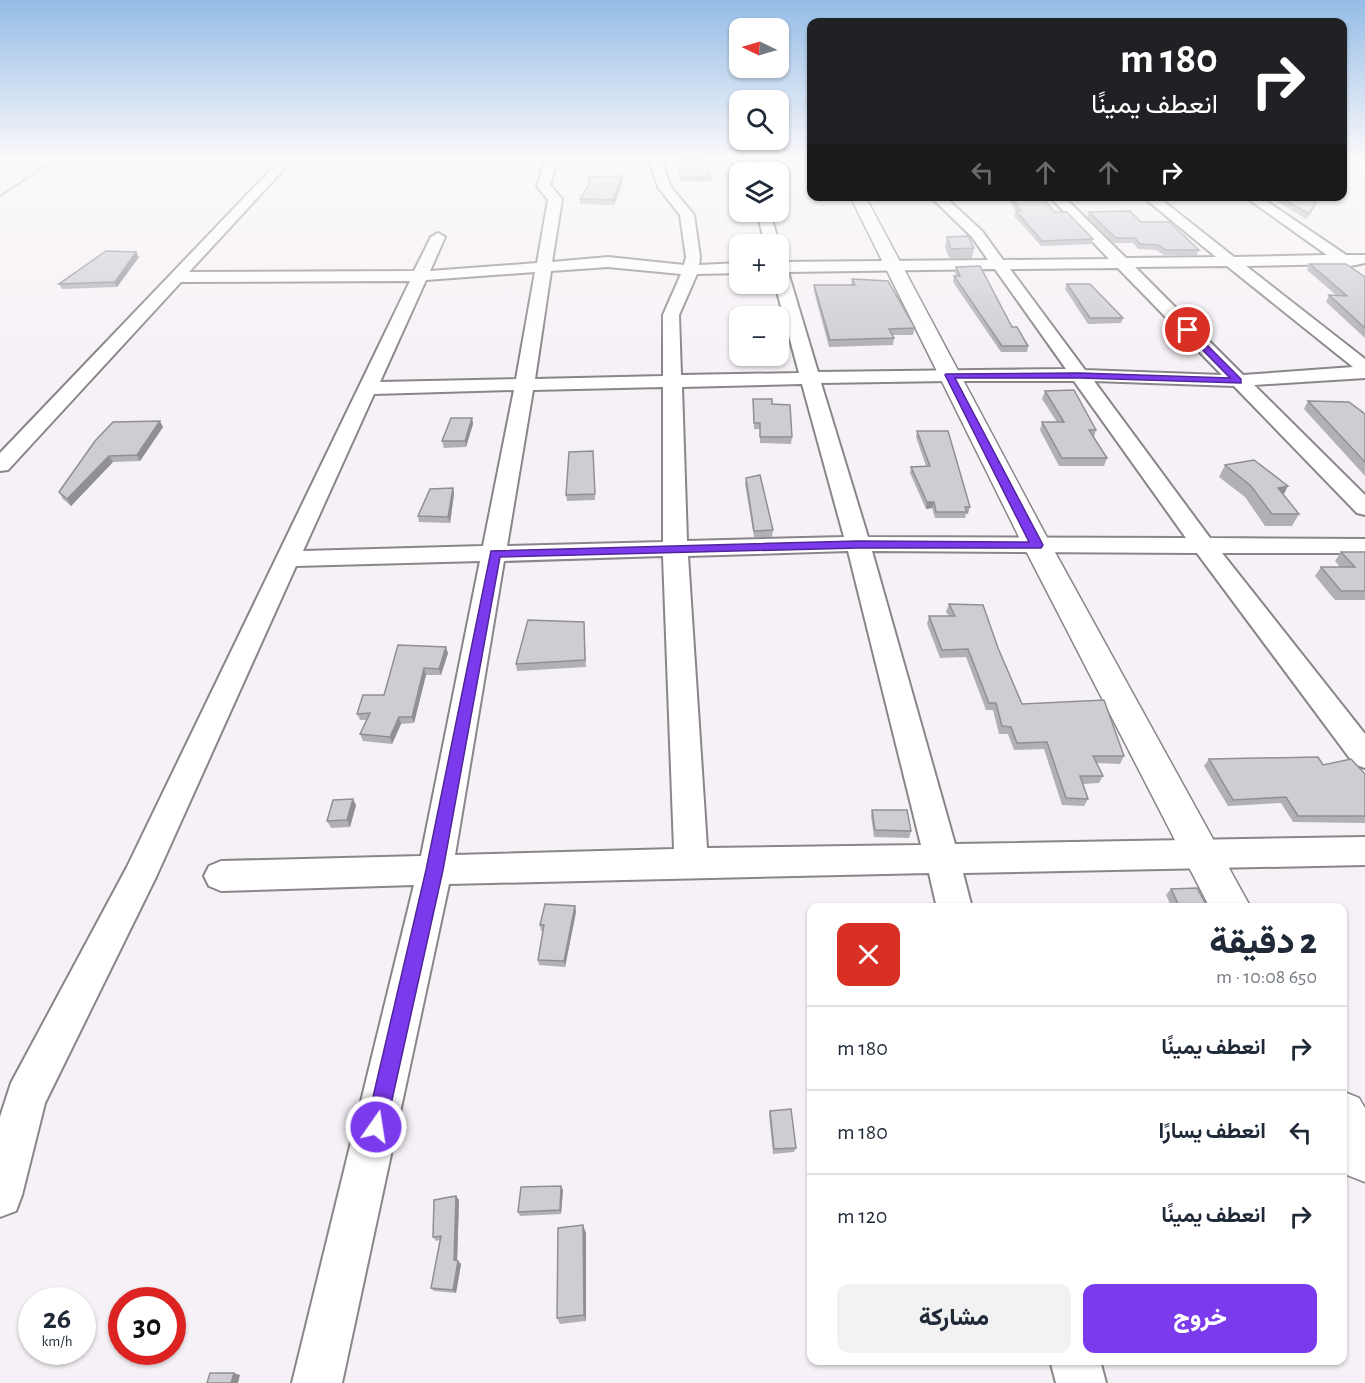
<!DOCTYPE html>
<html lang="ar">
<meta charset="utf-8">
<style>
:root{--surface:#fff;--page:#f2f2f3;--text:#1f2937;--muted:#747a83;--line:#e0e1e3;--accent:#7c3aed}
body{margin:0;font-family:"Alegreya Sans",Vazirmatn,sans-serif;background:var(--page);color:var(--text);direction:rtl;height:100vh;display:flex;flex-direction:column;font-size:22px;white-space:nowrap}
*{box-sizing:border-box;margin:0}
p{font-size:20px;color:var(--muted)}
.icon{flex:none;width:33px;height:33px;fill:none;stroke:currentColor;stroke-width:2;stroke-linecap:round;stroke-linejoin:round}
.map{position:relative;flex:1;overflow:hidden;direction:ltr}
.sheet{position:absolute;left:807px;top:903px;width:540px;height:462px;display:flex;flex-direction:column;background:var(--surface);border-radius:12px;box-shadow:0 2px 4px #0004;direction:rtl}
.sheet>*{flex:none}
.guide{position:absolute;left:807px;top:18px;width:540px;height:183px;border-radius:12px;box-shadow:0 2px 4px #0004;direction:rtl;background:#202124;color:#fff;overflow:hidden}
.needle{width:39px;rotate:275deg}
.fabs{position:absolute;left:729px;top:18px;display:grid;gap:12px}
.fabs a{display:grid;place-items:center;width:60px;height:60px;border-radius:12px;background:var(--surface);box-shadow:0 2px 4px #0004;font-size:30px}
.speed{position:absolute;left:18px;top:1287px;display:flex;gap:12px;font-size:30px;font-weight:700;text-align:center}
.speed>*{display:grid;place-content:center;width:78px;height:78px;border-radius:50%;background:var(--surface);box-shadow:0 2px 4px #0004;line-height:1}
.speed small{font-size:15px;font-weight:400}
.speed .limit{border:9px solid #d22;background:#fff;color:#111}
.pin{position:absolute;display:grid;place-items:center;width:51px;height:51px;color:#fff;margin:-26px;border:3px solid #fff;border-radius:50%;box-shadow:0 2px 6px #0007}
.me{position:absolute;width:66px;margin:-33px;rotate:13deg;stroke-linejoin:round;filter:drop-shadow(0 0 4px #0008)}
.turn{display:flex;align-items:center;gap:21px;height:126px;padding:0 30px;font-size:27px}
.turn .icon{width:78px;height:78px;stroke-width:2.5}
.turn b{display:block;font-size:42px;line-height:51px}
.lanes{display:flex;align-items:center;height:57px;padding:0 30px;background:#0003;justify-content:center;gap:30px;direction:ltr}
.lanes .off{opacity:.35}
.round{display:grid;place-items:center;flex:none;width:63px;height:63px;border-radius:12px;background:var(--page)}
.head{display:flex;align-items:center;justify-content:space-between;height:102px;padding:0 30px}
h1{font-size:36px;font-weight:800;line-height:45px}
.cta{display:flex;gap:12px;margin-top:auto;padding:12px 30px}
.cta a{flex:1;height:69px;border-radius:12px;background:var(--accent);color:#fff;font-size:24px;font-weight:800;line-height:69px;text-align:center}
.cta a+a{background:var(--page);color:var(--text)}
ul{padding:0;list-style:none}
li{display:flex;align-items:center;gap:18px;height:84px;padding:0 30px;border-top:2px solid var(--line)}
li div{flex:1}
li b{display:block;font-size:22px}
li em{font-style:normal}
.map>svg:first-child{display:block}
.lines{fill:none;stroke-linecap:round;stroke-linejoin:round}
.street-casing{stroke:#898589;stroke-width:4}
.primary-casing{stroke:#898589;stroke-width:3}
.street{fill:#fff;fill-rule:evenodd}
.primary{fill:#fff;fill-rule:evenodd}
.rail{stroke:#969396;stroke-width:2}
.wall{fill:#b1b0b5}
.shaded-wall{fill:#909094}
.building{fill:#cecdd3;stroke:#909094;stroke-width:1.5}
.route{fill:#7c3aed;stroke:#51269a;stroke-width:1.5}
</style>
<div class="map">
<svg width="1365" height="1383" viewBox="0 0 1365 1383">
<rect width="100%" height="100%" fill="#f6f1f6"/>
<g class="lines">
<defs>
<g id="street">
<path d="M 282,158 L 294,158 L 189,272 L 414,271 L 431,237 L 438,233 L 445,237 L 430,271 L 537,263 L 548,200 L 537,186 L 546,158 L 558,158 L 550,185 L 562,199 L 552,262 L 608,257 L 684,265 L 686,257 L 680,215 L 658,187 L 649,158 L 661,158 L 670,186 L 694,215 L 700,257 L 699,265 L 740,263 L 740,273 L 697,274 L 679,315 L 681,375 L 799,373 L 775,284 L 778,284 L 778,262 L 988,260 L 972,237 L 930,196 L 944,196 L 982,231 L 1003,260 L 1109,259 L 1049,196 L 1063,196 L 1126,258 L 1216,257 L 1142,196 L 1157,196 L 1234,257 L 1327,255 L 1244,196 L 1259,196 L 1346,255 L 1365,255 L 1365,263 L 1346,267 L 1339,264 L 1246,266 L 1365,359 L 1365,378 L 1254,385 L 1365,495 L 1365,515 L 1357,513 L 1234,386 L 1094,381 L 1210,538 L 1365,539 L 1365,553 L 1222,553 L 1365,734 L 1365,768 L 1354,764 L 1197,553 L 872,551 L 955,844 L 1365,837 L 1365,865 L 963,873 L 972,908 L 937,908 L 929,873 L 449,884 L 342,1383 L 292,1383 L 414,885 L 221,891 L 209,886 L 204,876 L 209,866 L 221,861 L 421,856 L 480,561 L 296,566 L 156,877 L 45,1103 L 22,1195 L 16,1211 L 0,1217 L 0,1117 L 11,1083 L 127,867 L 410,281 L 181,282 L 8,470 L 0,471 L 0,453 ZM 1227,266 L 1353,367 L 1243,375 L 1135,267 ZM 608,267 L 681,274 L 663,315 L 663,376 L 535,379 L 551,271 ZM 1118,268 L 1222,375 L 1085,370 L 1010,269 ZM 995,269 L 1066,369 L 818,372 L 788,272 ZM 535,272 L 516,379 L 380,382 L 426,280 ZM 949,381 L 1074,381 L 1186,538 L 868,537 L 821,383 ZM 802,384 L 844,537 L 687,541 L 682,387 ZM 663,387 L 663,542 L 507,546 L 533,390 ZM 514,390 L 483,546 L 303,551 L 374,394 ZM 848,551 L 921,845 L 707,848 L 688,556 ZM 663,556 L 674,849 L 455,855 L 504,561 Z"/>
<path d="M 742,158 L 754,158 L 758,172 L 746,172 Z"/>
<path d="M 757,212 L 770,212 L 779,244 L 778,245 L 765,244 Z"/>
<path d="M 1050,1360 L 1100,1360 L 1106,1383 L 1056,1383 Z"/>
</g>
<g id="primary">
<path d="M 850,196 L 865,196 L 1051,545 L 1251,908 L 1210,908 L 1023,545 Z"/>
<path d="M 1342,1091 L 1359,1098 L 1365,1108 L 1365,1182 L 1347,1175 L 1342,1165 Z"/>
</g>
</defs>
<use href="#street" class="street-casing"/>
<use href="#primary" class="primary-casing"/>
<use href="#street" class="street"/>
<use href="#primary" class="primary"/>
<path class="rail" d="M 0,196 L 58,158"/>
</g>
<g class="wall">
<path d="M 680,158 L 711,177 L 711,182 L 680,181 Z"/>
<path d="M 623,181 L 614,205 L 580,204 L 580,199 Z"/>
<path d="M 1006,196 L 1042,196 L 1054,212 L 1093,239 L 1092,244 L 1041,246 L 1014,216 L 1016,211 Z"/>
<path d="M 1268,196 L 1307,196 L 1314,208 L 1306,219 Z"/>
<path d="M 1089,212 L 1141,222 L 1199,250 L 1197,255 L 1164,255 L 1156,250 L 1138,249 L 1133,243 L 1114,243 L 1087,217 Z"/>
<path d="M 947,237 L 974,248 L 972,258 L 949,258 L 945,247 Z"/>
<path d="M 139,257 L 117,287 L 62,289 L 59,284 Z"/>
<path d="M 1310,264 L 1365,277 L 1365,338 L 1326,302 L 1329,295 L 1336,295 L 1307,270 Z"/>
<path d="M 956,267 L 1012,327 L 1028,346 L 1027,352 L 1001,352 L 953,282 L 954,276 L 956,276 L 955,272 Z"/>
<path d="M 852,279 L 915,328 L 913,335 L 893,335 L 894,338 L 893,345 L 829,347 L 814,291 L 814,285 L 851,285 Z"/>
<path d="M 1067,284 L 1123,318 L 1121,323 L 1088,324 L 1065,289 Z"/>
<path d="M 1045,391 L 1096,430 L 1094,437 L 1107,458 L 1104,466 L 1059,466 L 1040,430 L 1042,422 L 1057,422 L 1042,399 Z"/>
<path d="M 753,399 L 772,404 L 792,437 L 791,444 L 760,443 L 760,429 L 754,429 Z"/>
<path d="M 1308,401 L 1365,414 L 1365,476 L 1304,409 Z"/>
<path d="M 472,418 L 473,424 L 466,447 L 444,448 L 442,441 Z"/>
<path d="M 163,427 L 140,461 L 113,462 L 71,506 L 63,499 L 59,492 L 95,441 Z"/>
<path d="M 917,431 L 970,507 L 968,514 L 966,514 L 965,518 L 935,518 L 932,508 L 926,509 L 910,473 L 911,467 L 926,466 L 916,437 Z"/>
<path d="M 593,451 L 595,500 L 567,501 L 566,495 Z"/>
<path d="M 1225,465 L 1284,495 L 1299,514 L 1292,526 L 1265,526 L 1245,497 L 1219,477 Z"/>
<path d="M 746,478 L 773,530 L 772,537 L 754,537 L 745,484 Z"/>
<path d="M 453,488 L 454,494 L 450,523 L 419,522 L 418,516 Z"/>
<path d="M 1341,552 L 1365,552 L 1365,600 L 1335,600 L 1315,576 L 1321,567 L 1340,567 L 1335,561 Z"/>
<path d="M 949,604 L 998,648 L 1022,704 L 1124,756 L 1120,764 L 1097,763 L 1103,776 L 1099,783 L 1083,784 L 1088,799 L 1084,806 L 1062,805 L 1044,749 L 1014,750 L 1008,734 L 999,734 L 993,710 L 986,710 L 966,657 L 940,658 L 927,624 L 929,616 L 949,616 L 946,612 Z"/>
<path d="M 584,622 L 586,667 L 517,671 L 516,664 Z"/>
<path d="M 448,653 L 441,675 L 426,675 L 414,723 L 401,724 L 392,744 L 363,741 L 360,734 L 367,720 L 360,720 L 357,714 L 384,695 Z"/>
<path d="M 1209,759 L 1323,765 L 1365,774 L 1365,823 L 1293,822 L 1281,803 L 1228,806 L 1204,766 Z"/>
<path d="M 356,805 L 350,827 L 331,828 L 327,821 Z"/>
<path d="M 872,810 L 911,831 L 909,838 L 874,837 L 871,816 Z"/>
<path d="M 1171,889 L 1208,908 L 1172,908 L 1166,895 Z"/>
<path d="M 575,906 L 576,912 L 565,967 L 539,965 L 538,960 L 543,931 L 541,931 L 540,925 Z"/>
<path d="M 770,1111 L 796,1148 L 794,1152 L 773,1154 L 769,1115 Z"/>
<path d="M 563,1190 L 561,1214 L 520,1216 L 518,1212 Z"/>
<path d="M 456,1196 L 459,1200 L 457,1260 L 461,1264 L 456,1293 L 434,1291 L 431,1288 L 440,1240 L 436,1241 L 433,1237 Z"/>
<path d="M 586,1233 L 586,1321 L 560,1324 L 557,1318 Z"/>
</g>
<g class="shaded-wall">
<path d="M 622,176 L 623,181 L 614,205 L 613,200 Z"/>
<path d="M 136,252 L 139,257 L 117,287 L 115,282 Z"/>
<path d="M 472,418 L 473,424 L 466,447 L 465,441 Z"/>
<path d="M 160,421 L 163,427 L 140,461 L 137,455 Z"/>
<path d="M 109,456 L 113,462 L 71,506 L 67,499 Z"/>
<path d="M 1288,486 L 1282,498 L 1278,488 Z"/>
<path d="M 453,488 L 454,494 L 450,523 L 448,517 Z"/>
<path d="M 927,502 L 934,502 L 932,508 L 926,509 Z"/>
<path d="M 446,647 L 448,653 L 441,675 L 439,669 Z"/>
<path d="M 424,668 L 426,675 L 414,723 L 412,717 Z"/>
<path d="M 399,717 L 401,724 L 392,744 L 390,737 Z"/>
<path d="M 353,799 L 356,805 L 350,827 L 347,820 Z"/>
<path d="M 575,906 L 576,912 L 565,967 L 564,961 Z"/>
<path d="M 561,1186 L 563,1190 L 561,1214 L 560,1210 Z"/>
<path d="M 456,1196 L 459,1200 L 457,1264 L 454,1260 Z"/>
<path d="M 583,1225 L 586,1233 L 586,1321 L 584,1315 Z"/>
<path d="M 458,1261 L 461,1264 L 456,1293 L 453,1290 Z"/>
<path d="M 234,1373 L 240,1375 L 238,1383 L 231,1383 Z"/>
</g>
<g class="building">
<path d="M 680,158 L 701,158 L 711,177 L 680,177 Z"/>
<path d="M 622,176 L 613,200 L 580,199 L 589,185 L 589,177 Z"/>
<path d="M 1011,196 L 1042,196 L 1054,212 L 1067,212 L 1093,239 L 1042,241 L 1016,211 L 1021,211 Z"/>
<path d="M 1278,196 L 1307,196 L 1316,203 L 1309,214 Z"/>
<path d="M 1130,211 L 1141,222 L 1169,222 L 1199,250 L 1166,250 L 1158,245 L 1140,244 L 1135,238 L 1116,238 L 1089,212 Z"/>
<path d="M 968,236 L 974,248 L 951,249 L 947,237 Z"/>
<path d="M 106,251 L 136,252 L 115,282 L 59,284 Z"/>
<path d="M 1310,264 L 1346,264 L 1365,277 L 1365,328 L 1329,295 L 1347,296 Z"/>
<path d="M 980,266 L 1012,327 L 1017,327 L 1028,346 L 1002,346 L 954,276 L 960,276 L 956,267 Z"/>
<path d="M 852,279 L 888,281 L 915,328 L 889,329 L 894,338 L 830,340 L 814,285 L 855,285 Z"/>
<path d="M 1067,284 L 1090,284 L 1123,318 L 1090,318 Z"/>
<path d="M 1074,390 L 1096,430 L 1089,430 L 1107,458 L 1062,458 L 1042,422 L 1064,422 L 1045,391 Z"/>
<path d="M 753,399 L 772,399 L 772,404 L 790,405 L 792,437 L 760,437 L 760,423 L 754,423 Z"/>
<path d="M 1308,401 L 1349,402 L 1365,414 L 1365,462 Z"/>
<path d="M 451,418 L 472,418 L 465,441 L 442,441 Z"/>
<path d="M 160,421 L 137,455 L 109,456 L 67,499 L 59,492 L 95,441 L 113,422 Z"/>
<path d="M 917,431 L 948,431 L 970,507 L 965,507 L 967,512 L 936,512 L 934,502 L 927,502 L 911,467 L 930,466 Z"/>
<path d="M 593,451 L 595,494 L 566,495 L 569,452 Z"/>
<path d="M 1254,460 L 1288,486 L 1278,488 L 1299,514 L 1272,514 L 1251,486 L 1225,465 Z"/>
<path d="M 760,475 L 773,530 L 754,531 L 746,478 Z"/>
<path d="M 453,488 L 448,517 L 418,516 L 430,489 Z"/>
<path d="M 1341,552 L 1365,552 L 1365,591 L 1341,591 L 1321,567 L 1355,567 Z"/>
<path d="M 949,604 L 983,605 L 998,648 L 1022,704 L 1104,700 L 1124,756 L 1093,756 L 1103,776 L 1080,776 L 1088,799 L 1066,798 L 1047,742 L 1017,743 L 1011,727 L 1002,726 L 996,703 L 989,703 L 968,649 L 942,650 L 929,616 L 955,616 Z"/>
<path d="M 528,620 L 584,622 L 585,660 L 516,664 Z"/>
<path d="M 398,645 L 446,647 L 439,669 L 424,668 L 412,717 L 399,717 L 390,737 L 360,734 L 370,713 L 357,714 L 363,695 L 384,695 Z"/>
<path d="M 1318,757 L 1323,765 L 1351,759 L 1365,774 L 1365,816 L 1298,816 L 1286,797 L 1233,800 L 1209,759 Z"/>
<path d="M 353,799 L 347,820 L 327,821 L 333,800 Z"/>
<path d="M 872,810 L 907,810 L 911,831 L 875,830 Z"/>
<path d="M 1197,888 L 1208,908 L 1180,908 L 1171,889 Z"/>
<path d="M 545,904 L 575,906 L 564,961 L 538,960 L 544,925 L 540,925 Z"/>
<path d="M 791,1109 L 796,1148 L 774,1149 L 770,1111 Z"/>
<path d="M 561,1186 L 560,1210 L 518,1212 L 521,1187 Z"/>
<path d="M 456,1196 L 454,1260 L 458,1261 L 453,1290 L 431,1288 L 441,1236 L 433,1237 L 434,1200 Z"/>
<path d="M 583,1225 L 584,1315 L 557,1318 L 558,1228 Z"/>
<path d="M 210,1373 L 234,1373 L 231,1383 L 207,1383 Z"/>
</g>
<linearGradient id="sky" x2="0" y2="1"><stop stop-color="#94bce6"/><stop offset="0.45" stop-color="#fbf9fb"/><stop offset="1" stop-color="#fbf9fb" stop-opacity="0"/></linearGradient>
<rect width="1365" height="351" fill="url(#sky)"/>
<path class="route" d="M 1185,329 L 1191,329 L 1241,379 L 1241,383 L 1080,378 L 955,378 L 1043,545 L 1041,548 L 858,548 L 500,557 L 443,870 L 386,1127 L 383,1134 L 376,1137 L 369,1134 L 366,1127 L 426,870 L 491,551 L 858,541 L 1029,542 L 945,375 L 946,374 L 1080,373 L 1230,378 L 1185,332 Z"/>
</svg>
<div class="fabs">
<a><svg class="needle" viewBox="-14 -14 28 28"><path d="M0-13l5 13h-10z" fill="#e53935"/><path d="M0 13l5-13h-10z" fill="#747a83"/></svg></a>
<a><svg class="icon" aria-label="search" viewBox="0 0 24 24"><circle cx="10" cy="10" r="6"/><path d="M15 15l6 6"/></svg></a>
<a><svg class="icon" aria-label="layers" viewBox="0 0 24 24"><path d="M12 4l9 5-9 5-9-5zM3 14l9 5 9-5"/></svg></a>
<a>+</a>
<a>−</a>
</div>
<div class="speed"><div>26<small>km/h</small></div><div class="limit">30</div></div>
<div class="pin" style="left:1188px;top:330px;background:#d93025"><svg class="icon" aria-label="arrive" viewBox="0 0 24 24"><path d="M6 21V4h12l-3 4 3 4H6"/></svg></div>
<svg class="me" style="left:376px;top:1127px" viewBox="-20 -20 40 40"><circle r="17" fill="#7c3aed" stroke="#fff" stroke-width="3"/><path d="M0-11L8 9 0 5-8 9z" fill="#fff"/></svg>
<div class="guide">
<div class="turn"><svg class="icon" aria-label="right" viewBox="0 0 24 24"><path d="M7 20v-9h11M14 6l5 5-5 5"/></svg><div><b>180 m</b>انعطف يمينًا</div></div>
<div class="lanes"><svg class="icon off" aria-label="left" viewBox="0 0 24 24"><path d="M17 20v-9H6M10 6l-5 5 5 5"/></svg><svg class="icon off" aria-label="ahead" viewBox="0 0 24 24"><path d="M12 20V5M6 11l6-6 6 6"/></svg><svg class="icon off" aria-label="ahead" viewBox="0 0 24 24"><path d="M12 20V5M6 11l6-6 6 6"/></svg><svg class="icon" aria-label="right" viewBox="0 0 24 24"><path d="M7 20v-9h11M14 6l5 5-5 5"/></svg></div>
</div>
<section class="sheet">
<div class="head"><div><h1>2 دقيقة</h1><p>650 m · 10:08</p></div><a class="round" style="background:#d93025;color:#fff"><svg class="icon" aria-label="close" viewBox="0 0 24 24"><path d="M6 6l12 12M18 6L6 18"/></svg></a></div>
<ul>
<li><svg class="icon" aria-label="right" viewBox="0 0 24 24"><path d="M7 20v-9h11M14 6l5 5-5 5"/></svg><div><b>انعطف يمينًا</b></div><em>180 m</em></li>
<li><svg class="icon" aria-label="left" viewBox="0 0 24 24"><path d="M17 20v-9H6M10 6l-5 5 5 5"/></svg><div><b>انعطف يسارًا</b></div><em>180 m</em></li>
<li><svg class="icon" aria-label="right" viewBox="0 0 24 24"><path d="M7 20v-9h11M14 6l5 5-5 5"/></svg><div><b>انعطف يمينًا</b></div><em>120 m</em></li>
</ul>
<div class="cta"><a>خروج</a><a>مشاركة</a></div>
</section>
</div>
